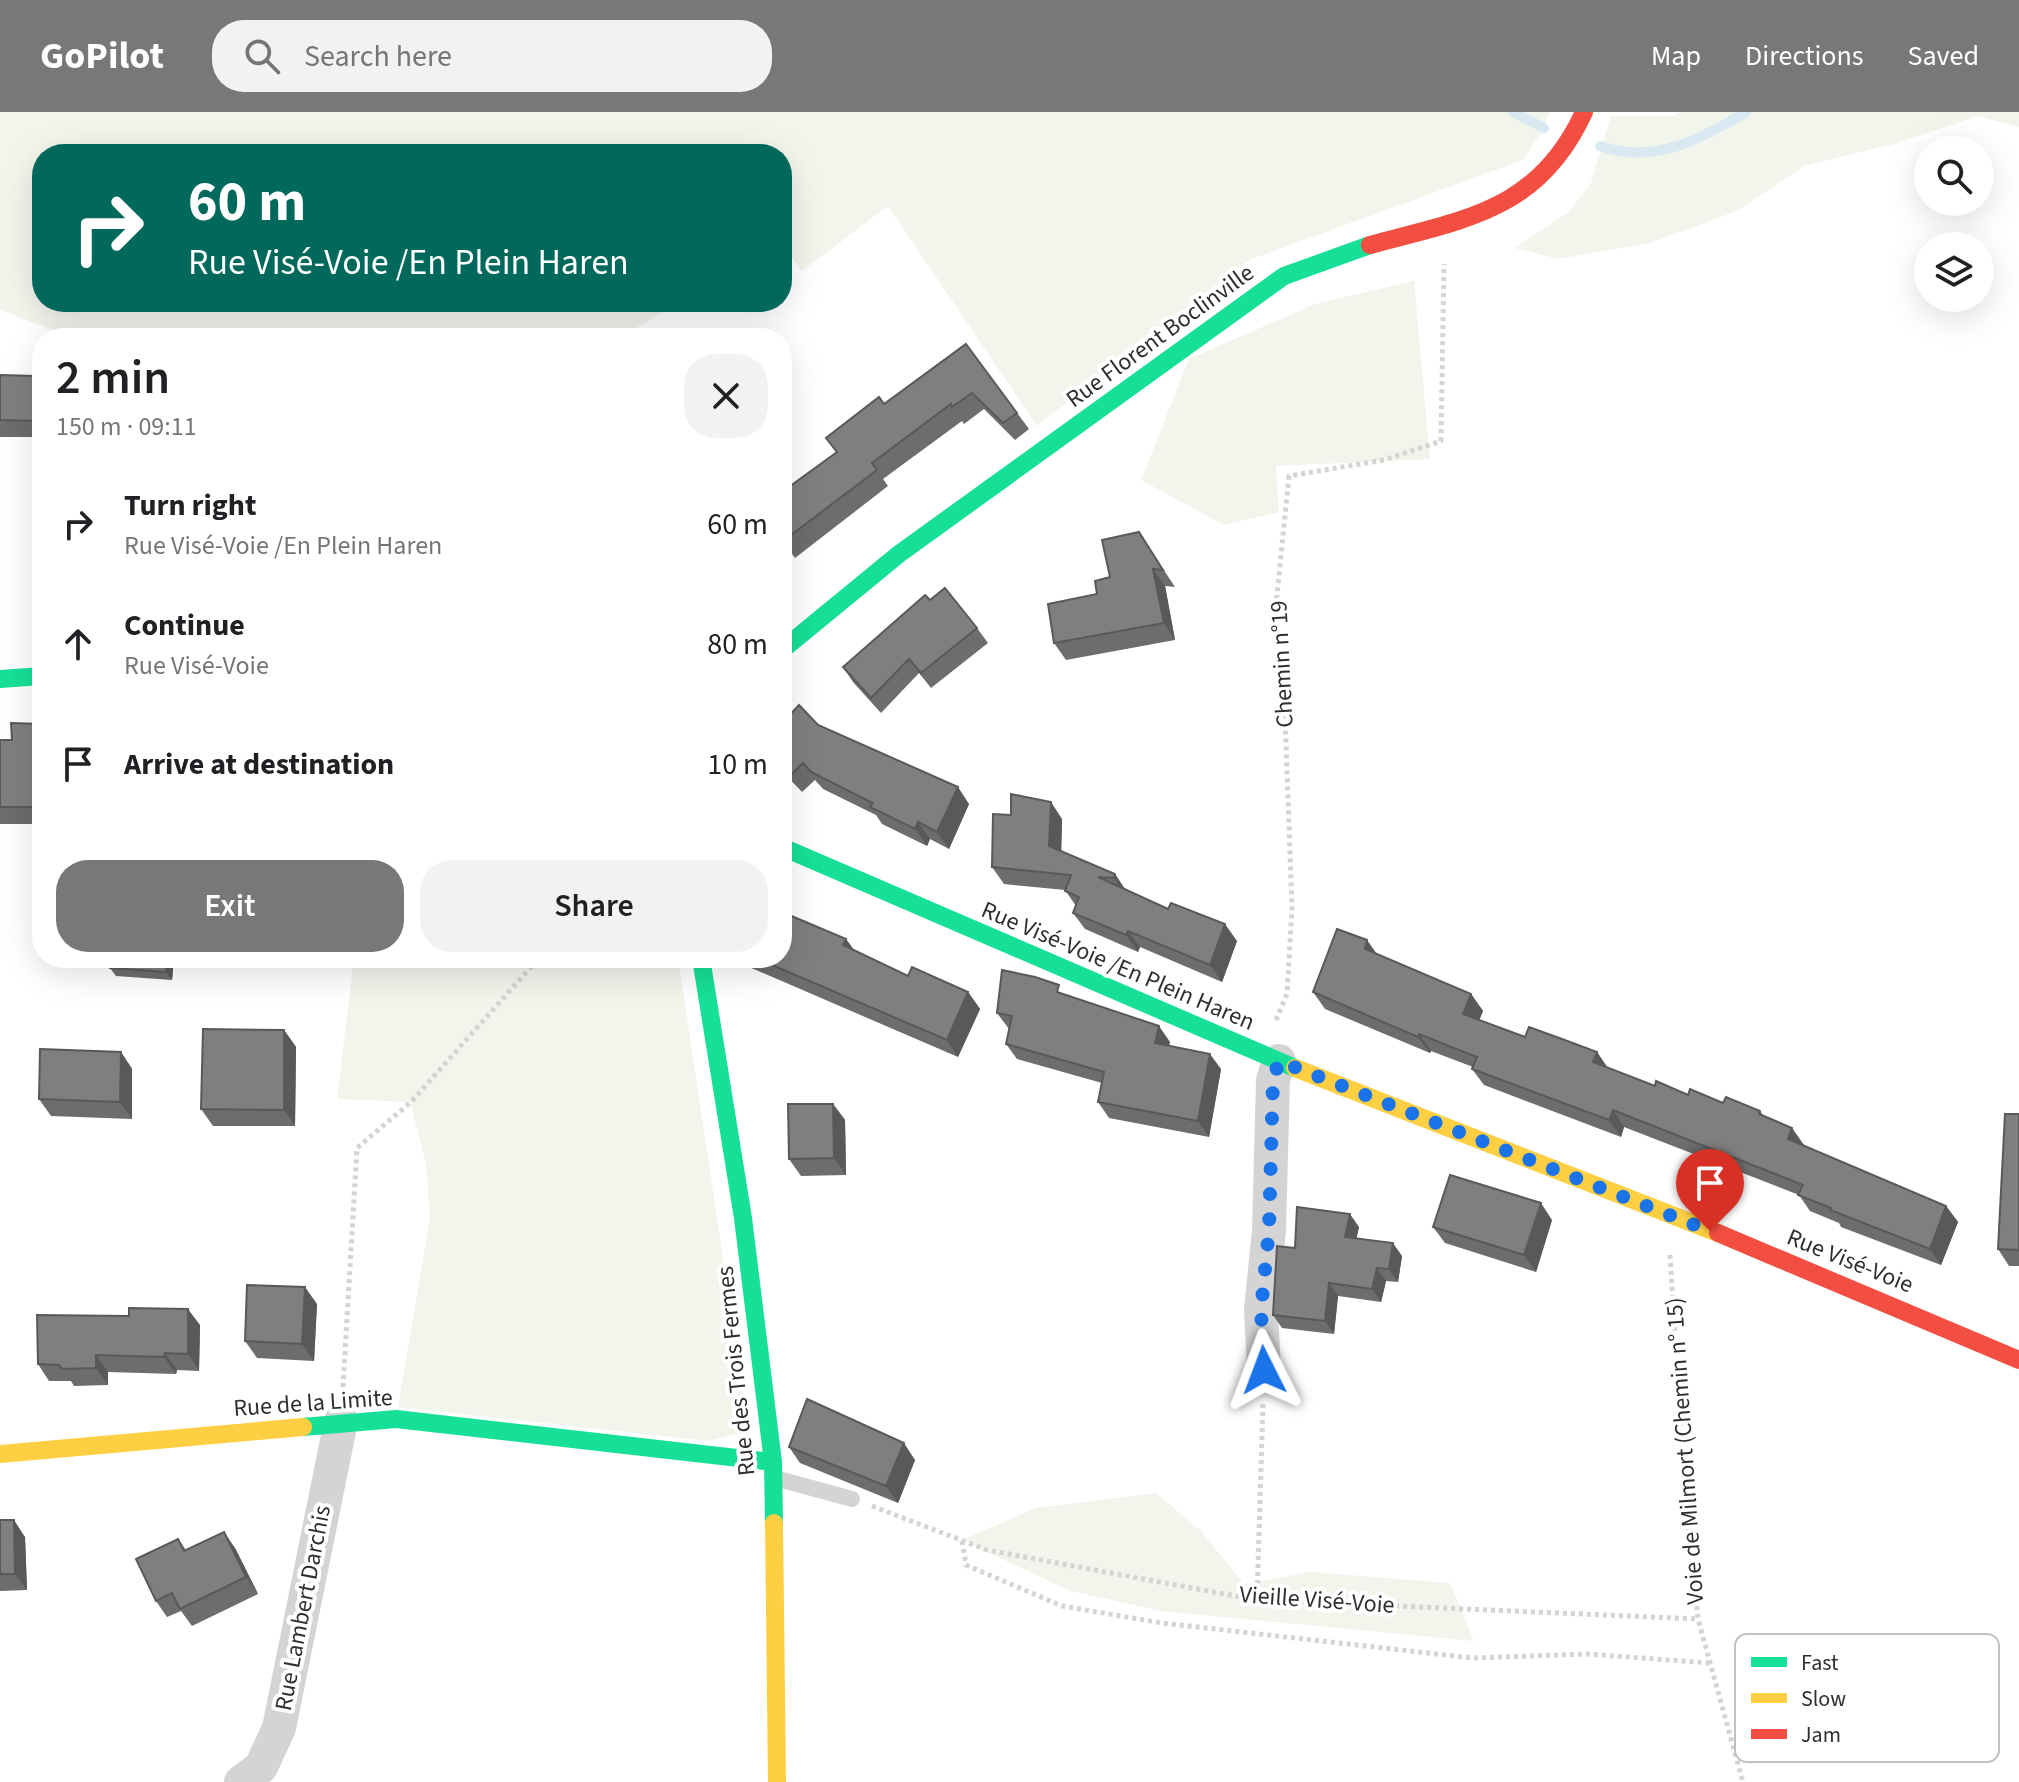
<!DOCTYPE html>
<meta charset="utf-8">
<style>
:root{--surface:#fff;--page:#f2f2f2;--text:#202124;--muted:#757577;--accent:#787878}
body{margin:0;font-family:"Source Sans 3",sans-serif;background:var(--page);color:var(--text);height:100vh;display:flex;flex-direction:column;font-size:30px;white-space:nowrap}
*{box-sizing:border-box;margin:0}
p{font-size:26px;color:var(--muted)}
.icon{flex:none;width:44px;height:44px;fill:none;stroke:currentColor;stroke-width:2;stroke-linecap:round;stroke-linejoin:round}
.map{position:relative;flex:1;overflow:hidden}
.details{position:absolute;left:32px;top:216px;width:760px;height:640px;display:flex;flex-direction:column;background:var(--surface);border-radius:32px;box-shadow:0 8px 32px #0002}
.details>*{flex:none}
.banner{position:absolute;left:32px;top:32px;width:760px;height:168px;border-radius:32px;box-shadow:0 8px 32px #0002;background:#00695c;color:#fff;overflow:hidden}
.fabs{position:absolute;left:1914px;top:24px;display:grid;gap:16px}
.fabs a{display:grid;place-items:center;width:80px;height:80px;border-radius:50%;background:var(--surface);box-shadow:0 8px 32px #0002;font-size:40px}
.pin{position:absolute;display:grid;place-items:center;width:68px;height:68px;color:#fff;margin:-82px -34px;border-radius:50% 50% 50% 0;rotate:-45deg;box-shadow:0 0 8px #0007}
.pin .icon{rotate:45deg}
.me{position:absolute;width:88px;margin:-44px;rotate:357deg;stroke-linejoin:round;filter:drop-shadow(0 0 6px #0008)}
.turn{display:flex;align-items:center;gap:28px;height:168px;padding:0 24px;font-size:36px}
.turn .icon{width:104px;height:104px;stroke-width:2.5}
.turn b{display:block;font-size:56px;line-height:68px}
.round{display:grid;place-items:center;flex:none;width:84px;height:84px;border-radius:32px;background:var(--page)}
.head{display:flex;align-items:center;justify-content:space-between;height:136px;padding:0 24px}
h1{font-size:48px;font-weight:600;line-height:60px}
.cta{display:flex;gap:16px;margin-top:auto;padding:16px 24px}
.cta a{flex:1;height:92px;border-radius:32px;background:var(--accent);color:#fff;font-size:32px;font-weight:600;line-height:92px;text-align:center}
.cta a+a{background:var(--page);color:var(--text)}
ul{padding:0;list-style:none}
li{display:flex;align-items:center;gap:24px;height:120px;padding:0 24px}
li div{flex:1}
li b{display:block;font-size:30px}
li em{font-style:normal}
header{display:flex;align-items:center;gap:48px;box-sizing:border-box;height:112px;padding:0 40px;background:var(--accent);color:#fff}
header strong{font-size:38px}
nav{display:flex;gap:44px;margin-inline-start:auto;font-size:28px}
.search{width:560px;height:72px;background:var(--page);display:flex;align-items:center;gap:20px;box-sizing:border-box;padding:0 28px;border-radius:32px;color:var(--muted);font-size:30px}
.map>svg:first-child{display:block}
.green{fill:#f1f5ec}
.lines{fill:none;stroke-linecap:round;stroke-linejoin:round}
.stream{stroke:#d8e9f2;stroke-width:10}
.path{stroke:#d4d4d4;stroke-width:5;stroke-dasharray:4 4;stroke-linecap:butt}
.lane{stroke:#d4d4d4;stroke-width:16}
.street{stroke:#d4d4d4;stroke-width:34}
.fast{stroke:#16e098;stroke-width:18}
.slow{stroke:#ffcf43;stroke-width:18}
.jam{stroke:#f24e42;stroke-width:18}
.wall{fill:#6d6d6d}
.shaded-wall{fill:#595959}
.building{fill:#7f7f7f;stroke:#595959;stroke-width:2}
.route{stroke:#1a73e8;stroke-width:14;stroke-dasharray:0 25.2}
.labels{text-anchor:middle;dominant-baseline:central;stroke-width:8;stroke-linejoin:round;paint-order:stroke}
.street-label{font-size:24px;fill:#2f2f2f;stroke:#fff}
.key{fill:#fff;stroke:#c1c1c1;stroke-width:2}
.key-label{font-size:22px;fill:#2f2f2f}
</style>
<header>
<strong>GoPilot</strong>
<div class="search"><svg class="icon" aria-label="search" viewBox="0 0 24 24"><circle cx="10" cy="10" r="6"/><path d="M15 15l6 6"/></svg>Search here</div>
<nav><a>Map</a><a>Directions</a><a>Saved</a></nav>
</header>
<div class="map">
<svg width="2019" height="1670" viewBox="0 0 2019 1670">
<rect width="100%" height="100%" fill="#fff"/>
<g class="green">
<path d="M 0,0 L 1549,0 L 1544,16 L 1523,48 L 1249,148 L 1037,314 L 888,94 L 802,159 L 782,131 L 782,42 L 42,42 L 42,190 L 677,190 L 621,226 L 74,226 L 0,198 Z"/>
<path d="M 1680,0 L 2019,0 L 2019,15 L 1978,4 L 1894,32 L 1804,54 L 1737,99 L 1650,131 L 1558,147 L 1514,136 L 1569,100 L 1591,71 L 1611,4 L 1675,4 Z"/>
<path d="M 1414,169 L 1430,347 L 1276,354 L 1279,400 L 1224,413 L 1141,368 L 1189,247 L 1315,192 Z"/>
<path d="M 354,846 L 678,846 L 747,1306 L 737,1322 L 707,1329 L 398,1295 L 430,1106 L 426,1051 L 410,990 L 337,987 Z"/>
<path d="M 1156,1381 L 1201,1419 L 1244,1472 L 1311,1460 L 1450,1471 L 1474,1529 L 1160,1499 L 1068,1478 L 962,1428 L 1036,1396 Z"/>
</g>
<g class="lines">
<g class="stream">
<path d="M 1513,0 L 1544,16"/>
<path d="M 1600,34 C 1653,53 1700,28 1746,0"/>
</g>
<g class="path">
<path d="M 1276,908 L 1287,882 L 1292,796 L 1285,604 L 1275,503 L 1289,364 L 1384,348 L 1441,329 L 1444,152"/>
<path d="M 1670,1143 L 1686,1396 L 1698,1507 L 1743,1670"/>
<path d="M 343,1275 L 357,1036 L 411,990 L 539,846"/>
<path d="M 872,1394 L 987,1438 L 1257,1488 L 1698,1507"/>
<path d="M 962,1429 L 966,1453 L 1062,1494 L 1162,1511 L 1472,1546 L 1587,1542 L 1710,1551"/>
<path d="M 1257,1488 L 1263,1291"/>
</g>
<path class="lane" d="M 775,1366 L 852,1387"/>
<g class="street">
<path d="M 1264,1258 L 1261,1198 L 1269,1118 L 1273,968 L 1279,949"/>
<path d="M 241,1670 L 261,1655 L 279,1616 L 341,1309"/>
</g>
<g class="fast">
<path d="M 782,538 L 899,442 L 1284,164 L 1370,133"/>
<path d="M 0,567 L 42,564"/>
<path d="M 782,735 L 1295,956"/>
<path d="M 701,846 L 743,1106 L 773,1350 L 774,1411"/>
<path d="M 303,1315 L 396,1307 L 773,1350"/>
</g>
<g class="slow">
<path d="M 1295,956 L 1718,1121"/>
<path d="M 0,1342 L 303,1315"/>
<path d="M 774,1411 L 777,1670"/>
</g>
<g class="jam">
<path d="M 1370,133 C 1465,107 1539,99 1584,0"/>
<path d="M 1718,1121 L 2019,1248"/>
</g>
</g>
<g class="wall">
<path d="M 966,232 L 1029,317 L 1015,328 L 984,297 L 964,312 L 962,309 L 883,367 L 888,374 L 795,446 L 782,428 L 836,340 L 826,326 L 884,292 Z"/>
<path d="M 0,263 L 42,273 L 42,325 L 0,325 Z"/>
<path d="M 1150,437 L 1175,475 L 1165,474 L 1175,528 L 1066,548 L 1054,531 L 1110,465 Z"/>
<path d="M 930,488 L 977,516 L 988,531 L 931,576 L 919,561 L 881,601 L 853,570 L 843,555 Z"/>
<path d="M 782,604 L 786,607 L 969,692 L 949,737 L 930,727 L 927,734 L 882,712 L 876,703 L 823,677 L 815,668 L 802,680 L 782,659 Z"/>
<path d="M 42,612 L 42,712 L 0,712 L 0,628 L 12,628 Z"/>
<path d="M 1062,707 L 1061,739 L 1115,762 L 1125,777 L 1237,829 L 1222,870 L 1140,835 L 1138,840 L 1085,817 L 1073,801 L 1076,794 L 1065,778 L 1004,772 L 992,755 Z"/>
<path d="M 846,827 L 854,838 L 908,864 L 968,880 L 980,897 L 958,945 L 742,852 L 738,846 L 782,846 Z"/>
<path d="M 1378,843 L 1471,882 L 1483,899 L 1479,908 L 1525,925 L 1597,940 L 1608,956 L 1655,974 L 1723,991 L 1760,999 L 1763,1003 L 1792,1016 L 1803,1033 L 1946,1094 L 1958,1110 L 1941,1153 L 1841,1115 L 1839,1111 L 1810,1099 L 1799,1083 L 1624,1015 L 1621,1025 L 1484,973 L 1472,957 L 1473,955 L 1431,939 L 1430,941 L 1325,897 L 1313,880 Z"/>
<path d="M 174,846 L 172,868 L 116,864 L 110,856 Z"/>
<path d="M 1065,882 L 1170,930 L 1169,933 L 1221,957 L 1209,1025 L 1109,1006 L 1098,990 L 1102,971 L 1017,947 L 1006,932 L 1009,917 L 997,901 Z"/>
<path d="M 284,918 L 296,935 L 295,1014 L 213,1014 L 201,997 Z"/>
<path d="M 121,940 L 132,957 L 132,1007 L 51,1004 L 39,987 Z"/>
<path d="M 833,992 L 845,1008 L 846,1063 L 801,1064 L 789,1047 Z"/>
<path d="M 2019,1002 L 2019,1154 L 2009,1154 L 1998,1137 Z"/>
<path d="M 1552,1108 L 1536,1160 L 1445,1131 L 1433,1115 Z"/>
<path d="M 1359,1115 L 1356,1127 L 1402,1144 L 1398,1170 L 1386,1169 L 1381,1190 L 1338,1184 L 1334,1222 L 1282,1216 L 1273,1203 L 1295,1136 Z"/>
<path d="M 317,1192 L 314,1249 L 257,1246 L 245,1229 Z"/>
<path d="M 200,1213 L 199,1259 L 177,1258 L 176,1262 L 108,1260 L 108,1273 L 74,1274 L 71,1269 L 49,1269 L 38,1252 Z"/>
<path d="M 789,1335 L 915,1348 L 898,1391 L 800,1351 Z"/>
<path d="M 0,1408 L 25,1425 L 27,1478 L 0,1479 Z"/>
<path d="M 178,1427 L 186,1438 L 235,1436 L 258,1482 L 192,1514 L 181,1499 L 167,1505 L 156,1489 Z"/>
</g>
<g class="shaded-wall">
<path d="M 35,264 L 42,273 L 42,319 L 35,309 Z"/>
<path d="M 1153,457 L 1165,474 L 1175,528 L 1164,511 Z"/>
<path d="M 958,675 L 969,692 L 949,737 L 937,720 Z"/>
<path d="M 1051,690 L 1062,707 L 1061,751 L 1049,734 Z"/>
<path d="M 918,710 L 930,727 L 927,734 L 915,717 Z"/>
<path d="M 1115,762 L 1126,779 L 1125,783 L 1114,766 Z"/>
<path d="M 1225,812 L 1237,829 L 1222,870 L 1210,853 Z"/>
<path d="M 1128,819 L 1140,835 L 1138,840 L 1126,823 Z"/>
<path d="M 846,827 L 858,844 L 843,833 Z"/>
<path d="M 1367,828 L 1379,845 L 1365,837 Z"/>
<path d="M 167,846 L 174,846 L 172,868 L 166,860 Z"/>
<path d="M 968,880 L 980,897 L 958,945 L 947,928 Z"/>
<path d="M 1471,882 L 1483,899 L 1475,919 L 1463,902 Z"/>
<path d="M 1159,914 L 1170,930 L 1166,946 L 1155,931 Z"/>
<path d="M 284,918 L 296,935 L 295,1014 L 284,998 Z"/>
<path d="M 1419,922 L 1431,939 L 1430,941 L 1418,925 Z"/>
<path d="M 121,940 L 132,957 L 132,1007 L 120,990 Z"/>
<path d="M 1597,940 L 1608,957 L 1593,950 Z"/>
<path d="M 1210,942 L 1221,957 L 1209,1025 L 1198,1009 Z"/>
<path d="M 833,992 L 845,1008 L 846,1063 L 834,1046 Z"/>
<path d="M 1613,998 L 1624,1015 L 1621,1025 L 1609,1008 Z"/>
<path d="M 1792,1016 L 1804,1033 L 1799,1043 L 1788,1027 Z"/>
<path d="M 1541,1091 L 1552,1108 L 1536,1160 L 1524,1143 Z"/>
<path d="M 1946,1094 L 1958,1110 L 1941,1153 L 1930,1137 Z"/>
<path d="M 1350,1102 L 1359,1115 L 1354,1138 L 1345,1125 Z"/>
<path d="M 1393,1131 L 1402,1144 L 1398,1170 L 1389,1157 Z"/>
<path d="M 1377,1156 L 1386,1169 L 1381,1190 L 1372,1177 Z"/>
<path d="M 1329,1171 L 1338,1184 L 1334,1222 L 1325,1209 Z"/>
<path d="M 305,1175 L 317,1192 L 314,1249 L 302,1232 Z"/>
<path d="M 188,1197 L 200,1213 L 199,1259 L 188,1242 Z"/>
<path d="M 165,1241 L 177,1258 L 176,1262 L 164,1245 Z"/>
<path d="M 96,1243 L 108,1260 L 108,1273 L 96,1256 Z"/>
<path d="M 904,1331 L 915,1348 L 898,1391 L 886,1374 Z"/>
<path d="M 14,1408 L 25,1425 L 27,1478 L 15,1462 Z"/>
<path d="M 224,1420 L 235,1436 L 258,1482 L 246,1465 Z"/>
</g>
<g class="building">
<path d="M 966,232 L 1017,301 L 1003,311 L 972,281 L 952,295 L 951,292 L 872,351 L 877,358 L 783,429 L 782,380 L 837,340 L 826,326 L 879,285 L 884,292 Z"/>
<path d="M 0,263 L 35,264 L 35,309 L 0,308 Z"/>
<path d="M 1139,420 L 1163,458 L 1153,457 L 1164,511 L 1054,531 L 1048,492 L 1097,482 L 1095,469 L 1110,465 L 1102,428 Z"/>
<path d="M 945,476 L 977,516 L 921,561 L 909,547 L 871,586 L 843,555 L 925,483 L 930,488 Z"/>
<path d="M 799,593 L 818,613 L 958,675 L 937,720 L 918,710 L 915,717 L 870,695 L 873,691 L 811,660 L 803,651 L 791,663 L 782,654 L 782,604 L 786,607 Z"/>
<path d="M 11,611 L 42,612 L 42,695 L 0,695 L 0,628 L 12,628 Z"/>
<path d="M 1011,682 L 1051,690 L 1049,734 L 1115,762 L 1114,766 L 1098,765 L 1168,797 L 1171,791 L 1225,812 L 1210,853 L 1128,819 L 1126,823 L 1073,801 L 1079,785 L 1065,779 L 1071,763 L 992,755 L 993,702 L 1011,703 Z"/>
<path d="M 782,800 L 846,827 L 843,833 L 908,864 L 912,855 L 968,880 L 947,928 L 756,846 L 782,846 Z"/>
<path d="M 1337,817 L 1367,828 L 1365,837 L 1471,882 L 1463,902 L 1525,925 L 1529,915 L 1562,927 L 1597,940 L 1593,950 L 1655,974 L 1656,969 L 1688,983 L 1690,977 L 1723,991 L 1726,985 L 1760,999 L 1759,1002 L 1792,1016 L 1788,1027 L 1946,1094 L 1930,1137 L 1830,1098 L 1831,1096 L 1798,1083 L 1803,1073 L 1613,998 L 1609,1008 L 1472,957 L 1477,945 L 1419,922 L 1418,925 L 1313,880 Z"/>
<path d="M 110,846 L 167,846 L 166,860 L 110,856 Z"/>
<path d="M 1002,858 L 1035,865 L 1059,873 L 1057,880 L 1159,914 L 1155,931 L 1210,942 L 1198,1009 L 1098,990 L 1104,960 L 1006,932 L 1012,904 L 997,901 Z"/>
<path d="M 203,917 L 284,918 L 284,998 L 201,997 Z"/>
<path d="M 40,937 L 121,940 L 120,990 L 39,987 Z"/>
<path d="M 788,992 L 833,992 L 834,1046 L 789,1047 Z"/>
<path d="M 2005,1002 L 2019,1002 L 2019,1138 L 1998,1137 Z"/>
<path d="M 1450,1063 L 1541,1091 L 1524,1143 L 1433,1115 Z"/>
<path d="M 1297,1095 L 1350,1102 L 1345,1125 L 1393,1131 L 1389,1157 L 1377,1156 L 1372,1177 L 1329,1171 L 1325,1209 L 1273,1203 L 1277,1134 L 1295,1136 Z"/>
<path d="M 247,1173 L 305,1175 L 302,1232 L 245,1229 Z"/>
<path d="M 129,1196 L 188,1197 L 188,1242 L 165,1241 L 164,1245 L 96,1243 L 96,1256 L 62,1257 L 59,1253 L 38,1252 L 37,1203 L 129,1204 Z"/>
<path d="M 807,1287 L 904,1331 L 886,1374 L 789,1335 Z"/>
<path d="M 0,1408 L 14,1408 L 15,1462 L 0,1462 Z"/>
<path d="M 224,1420 L 246,1465 L 180,1497 L 172,1481 L 156,1489 L 136,1447 L 178,1427 L 184,1439 Z"/>
</g>
<g class="lines">
<path class="route" d="M 1264,1258 L 1261,1198 L 1269,1118 L 1273,968 L 1279,949 L 1710,1119"/>
</g>
<g class="labels">
<g class="street-label">
<text transform="translate(1160 224) rotate(-36)">Rue Florent Boclinville</text>
<text transform="translate(1282 552) rotate(-93)">Chemin n°19</text>
<text transform="translate(1118 854) rotate(23)">Rue Visé-Voie /En Plein Haren</text>
<text transform="translate(1850 1149) rotate(22)">Rue Visé-Voie</text>
<text transform="translate(736 1259) rotate(-96)">Rue des Trois Fermes</text>
<text transform="translate(313 1291) rotate(-4)">Rue de la Limite</text>
<text transform="translate(1685 1339) rotate(-94)">Voie de Milmort (Chemin n° 15)</text>
<text transform="translate(1317 1488) rotate(4)">Vieille Visé-Voie</text>
<text transform="translate(303 1496) rotate(-79)">Rue Lambert Darchis</text>
</g>
</g>
<rect x="1735" y="1522" width="264" height="128" rx="12" class="key"/>
<rect x="1751" y="1545" width="36" height="10" fill="#16e098"/>
<rect x="1751" y="1581" width="36" height="10" fill="#ffcf43"/>
<rect x="1751" y="1617" width="36" height="10" fill="#f24e42"/>
<g class="key-label">
<text x="1801" y="1558">Fast</text>
<text x="1801" y="1594">Slow</text>
<text x="1801" y="1630">Jam</text>
</g>
</svg>
<div class="fabs">
<a><svg class="icon" aria-label="search" viewBox="0 0 24 24"><circle cx="10" cy="10" r="6"/><path d="M15 15l6 6"/></svg></a>
<a><svg class="icon" aria-label="layers" viewBox="0 0 24 24"><path d="M12 4l9 5-9 5-9-5zM3 14l9 5 9-5"/></svg></a>
</div>
<div class="pin" style="left:1710px;top:1119px;background:#d93025"><svg class="icon" aria-label="arrive" viewBox="0 0 24 24"><path d="M6 21V4h12l-3 4 3 4H6"/></svg></div>
<svg class="me" style="left:1264px;top:1258px" viewBox="-20 -20 40 40"><path d="M0-17L14 15 0 8-14 15z" fill="#1a73e8" stroke="#fff" stroke-width="4"/></svg>
<div class="banner">
<div class="turn"><svg class="icon" aria-label="right" viewBox="0 0 24 24"><path d="M7 20v-9h11M14 6l5 5-5 5"/></svg><div><b>60 m</b>Rue Visé-Voie /En Plein Haren</div></div>
</div>
<section class="details">
<div class="head"><div><h1>2 min</h1><p>150 m · 09:11</p></div><a class="round"><svg class="icon" aria-label="close" viewBox="0 0 24 24"><path d="M6 6l12 12M18 6L6 18"/></svg></a></div>
<ul>
<li><svg class="icon" aria-label="right" viewBox="0 0 24 24"><path d="M7 20v-9h11M14 6l5 5-5 5"/></svg><div><b>Turn right</b><p>Rue Visé-Voie /En Plein Haren</p></div><em>60 m</em></li>
<li><svg class="icon" aria-label="ahead" viewBox="0 0 24 24"><path d="M12 20V5M6 11l6-6 6 6"/></svg><div><b>Continue</b><p>Rue Visé-Voie</p></div><em>80 m</em></li>
<li><svg class="icon" aria-label="arrive" viewBox="0 0 24 24"><path d="M6 21V4h12l-3 4 3 4H6"/></svg><div><b>Arrive at destination</b></div><em>10 m</em></li>
</ul>
<div class="cta"><a>Exit</a><a>Share</a></div>
</section>
</div>
